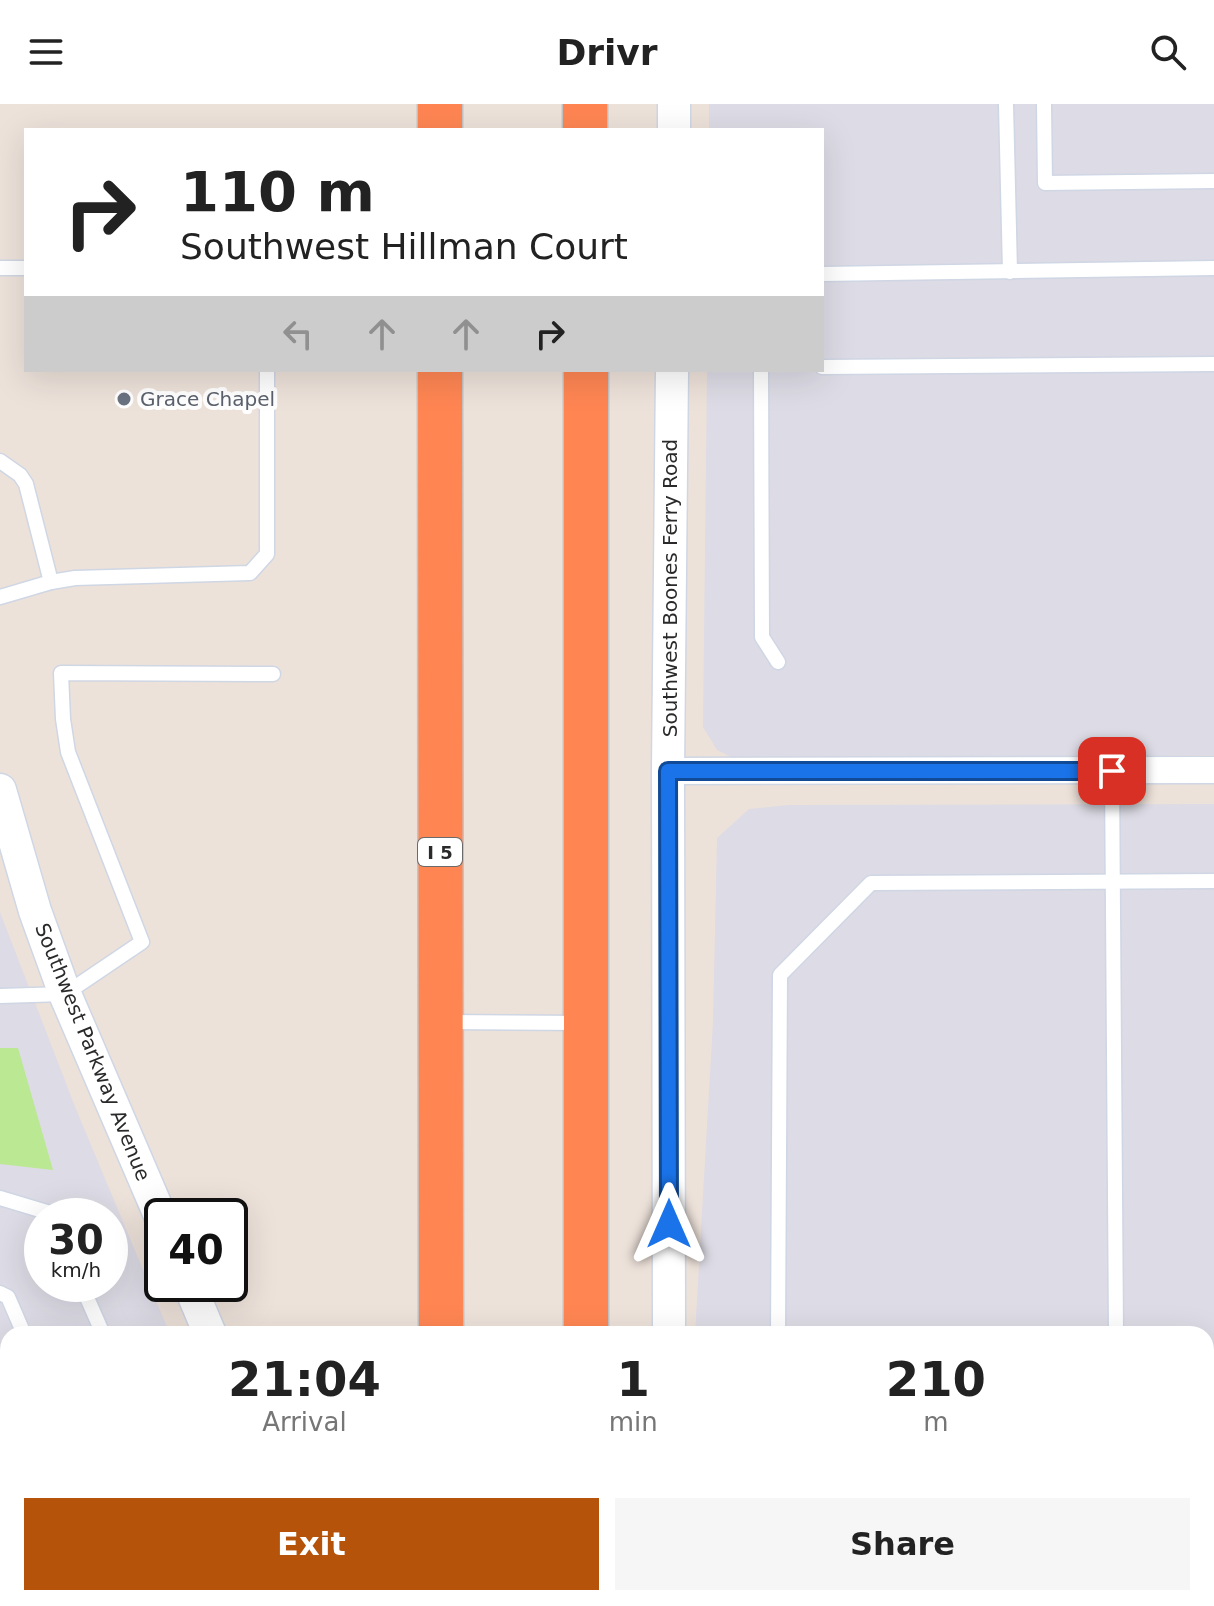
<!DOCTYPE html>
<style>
:root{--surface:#fff;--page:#f6f6f6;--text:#222;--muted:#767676;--accent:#b45309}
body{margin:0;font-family:"DejaVu Sans",sans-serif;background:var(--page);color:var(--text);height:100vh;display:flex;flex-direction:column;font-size:30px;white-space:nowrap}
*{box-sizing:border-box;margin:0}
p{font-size:26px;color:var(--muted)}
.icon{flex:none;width:44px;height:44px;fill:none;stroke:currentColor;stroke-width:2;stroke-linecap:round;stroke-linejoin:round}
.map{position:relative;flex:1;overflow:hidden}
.side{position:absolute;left:0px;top:1222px;width:1214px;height:280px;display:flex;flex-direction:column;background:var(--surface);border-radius:24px 24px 0 0;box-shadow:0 8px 32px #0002}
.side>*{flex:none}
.hud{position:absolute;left:24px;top:24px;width:800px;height:244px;border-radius:0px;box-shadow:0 8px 32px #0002;background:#fff;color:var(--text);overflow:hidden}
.speed{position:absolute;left:24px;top:1094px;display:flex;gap:16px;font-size:40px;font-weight:700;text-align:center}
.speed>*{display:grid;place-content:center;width:104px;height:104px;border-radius:50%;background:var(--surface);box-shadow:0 8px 32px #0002;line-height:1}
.speed small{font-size:20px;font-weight:400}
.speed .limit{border:4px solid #111;border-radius:12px;background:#fff;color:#111}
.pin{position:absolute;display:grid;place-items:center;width:68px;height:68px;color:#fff;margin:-34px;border-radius:16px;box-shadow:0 4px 12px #0006}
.me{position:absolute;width:88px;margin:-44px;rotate:0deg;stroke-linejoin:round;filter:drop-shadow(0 0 6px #0008)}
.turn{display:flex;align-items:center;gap:28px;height:168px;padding:0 24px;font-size:36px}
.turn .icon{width:104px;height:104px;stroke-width:2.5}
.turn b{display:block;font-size:56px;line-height:68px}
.lanes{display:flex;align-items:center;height:76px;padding:0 24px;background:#0003;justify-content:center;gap:40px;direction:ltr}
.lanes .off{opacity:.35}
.eta{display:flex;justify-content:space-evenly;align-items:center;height:136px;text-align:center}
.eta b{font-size:48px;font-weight:700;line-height:56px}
.cta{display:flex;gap:16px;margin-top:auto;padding:16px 24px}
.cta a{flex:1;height:92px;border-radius:0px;background:var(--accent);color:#fff;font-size:32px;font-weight:700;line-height:92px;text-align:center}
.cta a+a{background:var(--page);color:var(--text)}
header{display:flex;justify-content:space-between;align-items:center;height:104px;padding:0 24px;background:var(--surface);font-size:36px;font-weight:700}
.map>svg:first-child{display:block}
.industrial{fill:#dddbe5;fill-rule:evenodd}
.green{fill:#bbe892}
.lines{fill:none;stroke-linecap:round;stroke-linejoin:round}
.service-casing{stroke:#cfd6e4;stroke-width:17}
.minor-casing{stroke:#cfd6e4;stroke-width:29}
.tertiary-casing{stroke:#cfd6e4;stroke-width:35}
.motorway-casing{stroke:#c3c3c3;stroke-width:47}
.service{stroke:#fff;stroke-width:14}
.minor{stroke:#fff;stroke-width:26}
.tertiary{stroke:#fff;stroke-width:32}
.motorway{stroke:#ff8653;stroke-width:44}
.route-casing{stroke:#114b97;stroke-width:20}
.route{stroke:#1a73e8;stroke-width:14}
.worship-dot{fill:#6b7280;stroke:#fff;stroke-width:3}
.labels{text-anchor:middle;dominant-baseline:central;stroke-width:8;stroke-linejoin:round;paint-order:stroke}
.shield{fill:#fff;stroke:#6a6a6a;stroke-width:2}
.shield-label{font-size:18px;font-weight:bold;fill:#2a2a2a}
.worship-label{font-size:20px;fill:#5b616d;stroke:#fff;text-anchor:start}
.street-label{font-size:20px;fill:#2a2a2a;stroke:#fff}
</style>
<header><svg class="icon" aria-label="menu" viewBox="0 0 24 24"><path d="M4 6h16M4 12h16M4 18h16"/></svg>Drivr<svg class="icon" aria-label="search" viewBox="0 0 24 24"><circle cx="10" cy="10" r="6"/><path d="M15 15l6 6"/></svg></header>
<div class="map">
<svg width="1214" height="1502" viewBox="0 0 1214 1502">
<rect width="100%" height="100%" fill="#ede2da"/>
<g class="industrial">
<path d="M 709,0 L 1214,0 L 1214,651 L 739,657 L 717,646 L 703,623 L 707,266 L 822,266 L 822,26 L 709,26 Z"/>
<path d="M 1214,700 L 1214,1502 L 690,1502 L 689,1494 L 1206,1494 L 1206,1230 L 695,1230 L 713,917 L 717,734 L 749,705 L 788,701 Z"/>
<path d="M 0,808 L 76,1005 L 170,1230 L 8,1230 L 8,1494 L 272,1494 L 272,1502 L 0,1502 ZM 42,1112 L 110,1112 L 110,1180 L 42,1180 Z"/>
</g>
<path class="green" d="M 0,944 L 18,944 L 53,1066 L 0,1060 Z"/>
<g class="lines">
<defs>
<g id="service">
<path d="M 1006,0 L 1010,168"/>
<path d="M 1044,0 L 1045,79 L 1214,77"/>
<path d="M 0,164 L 26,164"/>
<path d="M 822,170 L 1214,164"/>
<path d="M 822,263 L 1214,260"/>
<path d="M 761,266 L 762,533 L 778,558"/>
<path d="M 0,357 L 20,371 L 26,380 L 51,478"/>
<path d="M 0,493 L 51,478 L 75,474 L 250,469 L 267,450 L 267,266"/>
<path d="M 1112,667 L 1116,1230"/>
<path d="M 0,892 L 65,890 L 142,838 L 68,648 L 63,615 L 61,569 L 273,570"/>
<path d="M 447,918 L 582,919"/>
<path d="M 0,1094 L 50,1109 L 52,1112"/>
<path d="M 81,1180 L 103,1230"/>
<path d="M 0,1189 L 8,1193 L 24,1230"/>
<path d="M 778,1230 L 780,871 L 871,779 L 1214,777"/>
<path d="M 1206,1331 L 1214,1331"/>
<path d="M 0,1358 L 8,1377"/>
<path d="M 56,1494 L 212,1498"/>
<path d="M 761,1494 L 761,1502"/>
<path d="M 1122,1494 L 1122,1502"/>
</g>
<path id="minor" d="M 668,667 L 1214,666"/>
<g id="tertiary">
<path d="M 674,0 L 674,26"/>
<path d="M 0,686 L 35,807 L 65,890 L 162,1116"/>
<path d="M 189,1180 L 210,1230"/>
<path d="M 669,1230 L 668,667 L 672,266"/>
<path d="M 313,1494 L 315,1502"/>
<path d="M 669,1494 L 669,1502"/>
</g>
<g id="motorway">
<path d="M 440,0 L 440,26"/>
<path d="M 585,0 L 585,26"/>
<path d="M 440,266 L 441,1230"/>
<path d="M 586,266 L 586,1230"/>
<path d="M 441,1494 L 441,1502"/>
<path d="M 587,1494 L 587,1502"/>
</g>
</defs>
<use href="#service" class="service-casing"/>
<use href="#minor" class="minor-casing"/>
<use href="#tertiary" class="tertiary-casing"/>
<use href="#motorway" class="motorway-casing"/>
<use href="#service" class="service"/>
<use href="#minor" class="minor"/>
<use href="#tertiary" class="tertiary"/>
<use href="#motorway" class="motorway"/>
</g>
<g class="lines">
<defs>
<path id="route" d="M 669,1120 L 668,667 L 1112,667"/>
</defs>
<use href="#route" class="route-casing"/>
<use href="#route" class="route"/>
</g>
<circle class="worship-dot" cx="124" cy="295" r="8"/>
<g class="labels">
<rect class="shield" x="418" y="734" width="44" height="28" rx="6"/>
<g class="shield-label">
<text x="440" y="748">I 5</text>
</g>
<g class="worship-label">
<text x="140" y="295">Grace Chapel</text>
</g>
<g class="street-label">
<text transform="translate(670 484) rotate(-90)">Southwest Boones Ferry Road</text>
<text transform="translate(93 948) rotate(68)">Southwest Parkway Avenue</text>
</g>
</g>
</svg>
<div class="speed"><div>30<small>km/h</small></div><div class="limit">40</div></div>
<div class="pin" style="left:1112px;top:667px;background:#d93025"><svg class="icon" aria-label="arrive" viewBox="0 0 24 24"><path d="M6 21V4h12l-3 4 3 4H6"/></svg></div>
<svg class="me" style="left:669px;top:1120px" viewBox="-20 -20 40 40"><path d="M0-17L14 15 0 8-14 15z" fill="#1a73e8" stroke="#fff" stroke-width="4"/></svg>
<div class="hud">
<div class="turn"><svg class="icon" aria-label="right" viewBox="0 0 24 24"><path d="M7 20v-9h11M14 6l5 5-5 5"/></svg><div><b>110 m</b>Southwest Hillman Court</div></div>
<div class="lanes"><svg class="icon off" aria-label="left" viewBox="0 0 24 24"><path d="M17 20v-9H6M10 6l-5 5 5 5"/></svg><svg class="icon off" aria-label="ahead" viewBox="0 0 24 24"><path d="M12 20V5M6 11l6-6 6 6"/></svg><svg class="icon off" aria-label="ahead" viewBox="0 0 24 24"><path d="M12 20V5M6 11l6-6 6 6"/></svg><svg class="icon" aria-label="right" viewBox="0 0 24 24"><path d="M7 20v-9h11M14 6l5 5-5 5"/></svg></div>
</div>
<section class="side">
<div class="eta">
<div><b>21:04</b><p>Arrival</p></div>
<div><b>1</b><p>min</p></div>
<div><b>210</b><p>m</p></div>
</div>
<div class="cta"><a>Exit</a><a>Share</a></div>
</section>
</div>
